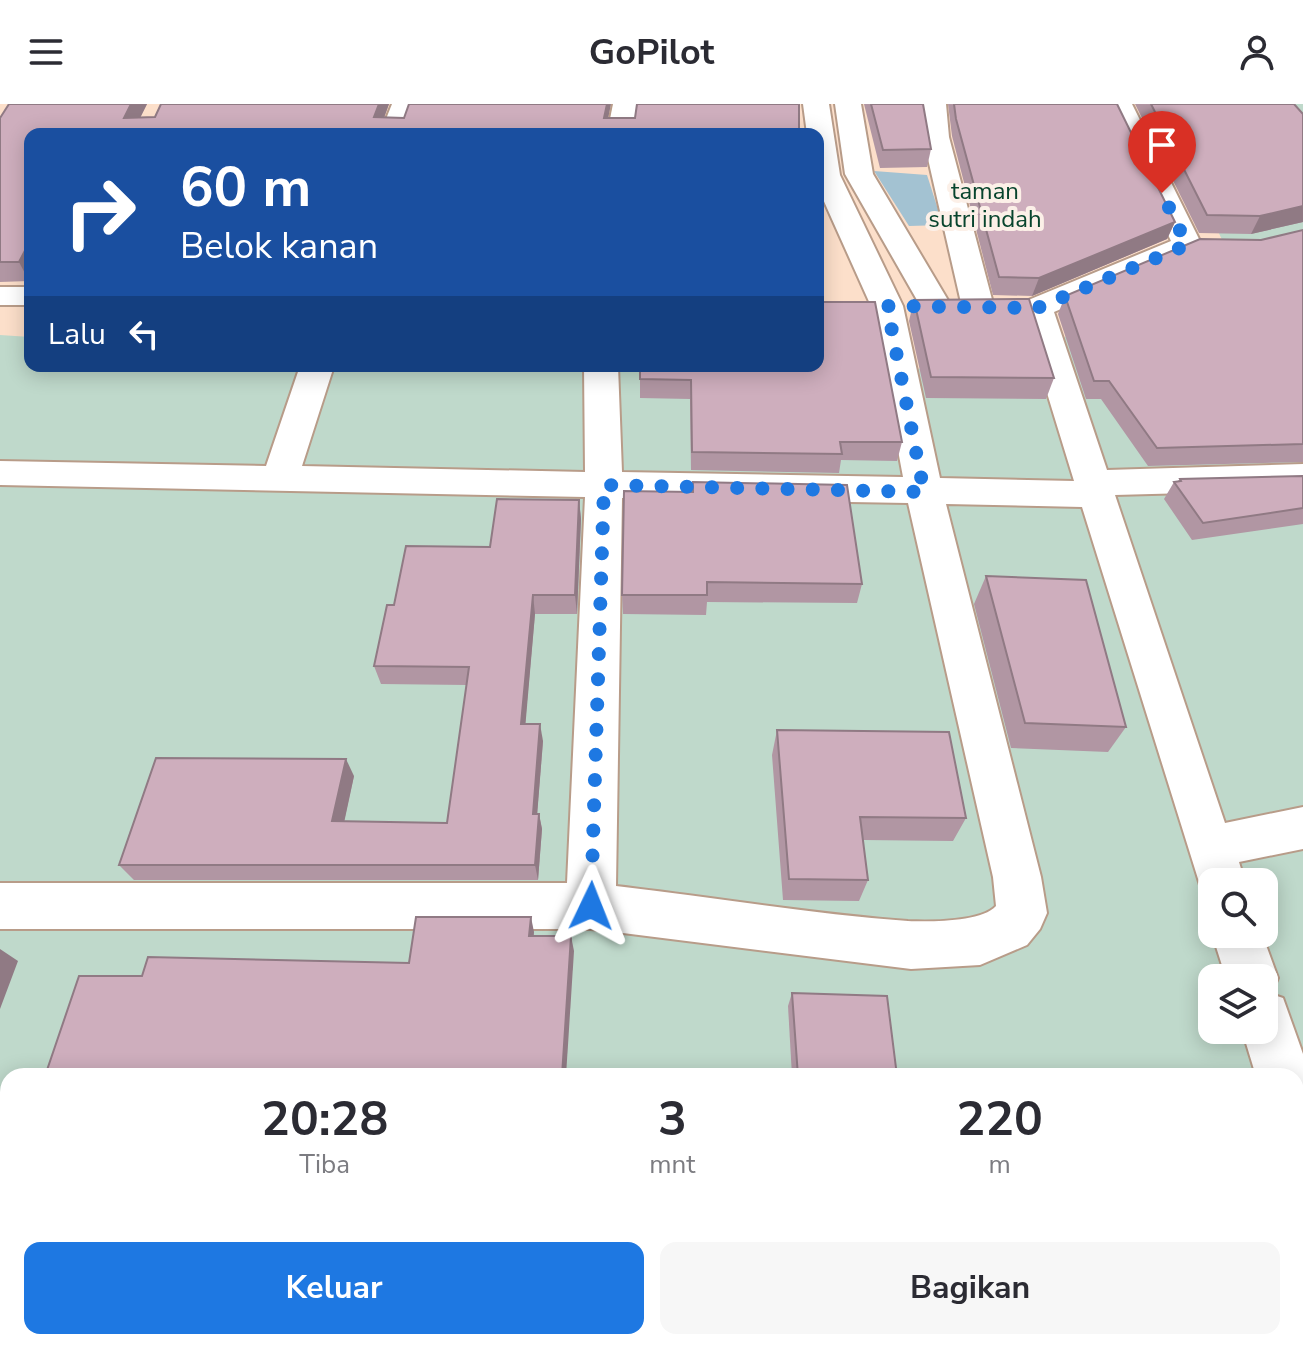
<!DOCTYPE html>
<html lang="id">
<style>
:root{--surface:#fff;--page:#f7f7f7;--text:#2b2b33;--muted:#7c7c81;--accent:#1e78e2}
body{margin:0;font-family:"Nunito Sans",sans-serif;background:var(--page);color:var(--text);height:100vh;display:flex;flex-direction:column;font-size:30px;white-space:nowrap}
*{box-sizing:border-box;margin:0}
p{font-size:26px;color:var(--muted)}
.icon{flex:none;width:44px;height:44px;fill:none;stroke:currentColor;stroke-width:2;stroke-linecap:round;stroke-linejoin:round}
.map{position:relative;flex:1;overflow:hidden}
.side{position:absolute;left:0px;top:964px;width:1304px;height:282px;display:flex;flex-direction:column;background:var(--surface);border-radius:24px 24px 0 0;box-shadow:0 4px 20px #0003}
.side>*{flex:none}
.guide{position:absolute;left:24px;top:24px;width:800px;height:244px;border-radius:16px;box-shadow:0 4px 20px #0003;background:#1a4fa0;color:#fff;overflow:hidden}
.controls{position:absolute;left:1198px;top:764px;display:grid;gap:16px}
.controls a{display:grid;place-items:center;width:80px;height:80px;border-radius:16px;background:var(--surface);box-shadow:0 4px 20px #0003;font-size:40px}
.pin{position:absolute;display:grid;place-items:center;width:68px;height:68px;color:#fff;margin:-82px -34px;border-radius:50% 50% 50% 0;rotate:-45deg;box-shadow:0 0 8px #0007}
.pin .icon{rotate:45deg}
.me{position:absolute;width:88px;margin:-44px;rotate:2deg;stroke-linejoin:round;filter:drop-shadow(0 0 6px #0008)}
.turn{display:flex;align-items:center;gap:28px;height:168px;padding:0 24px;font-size:36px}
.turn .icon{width:104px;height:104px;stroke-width:2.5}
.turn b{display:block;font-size:56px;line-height:68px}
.then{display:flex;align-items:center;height:76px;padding:0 24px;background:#0003;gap:16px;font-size:30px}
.eta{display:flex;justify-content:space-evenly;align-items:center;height:136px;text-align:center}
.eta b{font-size:48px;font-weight:700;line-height:56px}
.cta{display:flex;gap:16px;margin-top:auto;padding:16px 24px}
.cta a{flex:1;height:92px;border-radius:16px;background:var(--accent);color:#fff;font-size:32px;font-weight:700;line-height:92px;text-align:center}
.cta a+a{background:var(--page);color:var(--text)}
header{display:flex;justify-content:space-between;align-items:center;height:104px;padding:0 24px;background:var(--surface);font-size:36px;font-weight:700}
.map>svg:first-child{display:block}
.green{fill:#bfd9cb;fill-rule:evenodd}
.water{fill:#a3c2d2}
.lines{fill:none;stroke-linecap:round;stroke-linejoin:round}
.minor-casing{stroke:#b89c89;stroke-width:4}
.minor{fill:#fff;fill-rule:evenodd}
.wall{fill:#b196a3}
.shaded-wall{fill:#907a84}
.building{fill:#ceaebd;stroke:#907a84;stroke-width:2}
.route{stroke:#1e78e2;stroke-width:14;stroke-dasharray:0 25.2}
.labels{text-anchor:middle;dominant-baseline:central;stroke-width:8;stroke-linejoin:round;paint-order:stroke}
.far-park-label{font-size:24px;fill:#07442d;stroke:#fcf0e8}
</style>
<header><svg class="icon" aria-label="menu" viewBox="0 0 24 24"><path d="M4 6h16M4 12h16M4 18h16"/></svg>GoPilot<svg class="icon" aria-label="person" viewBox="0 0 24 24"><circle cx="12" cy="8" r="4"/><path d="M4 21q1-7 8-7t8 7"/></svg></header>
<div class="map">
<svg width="1303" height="1245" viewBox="0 0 1303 1245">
<rect width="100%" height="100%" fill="#fcdfca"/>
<path class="green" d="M 1157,0 L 1303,0 L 1303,1245 L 0,1245 L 0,231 L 30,233 L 30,262 L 818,261 L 1016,268 L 1100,208 L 1226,144 ZM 1212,778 L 1264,778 L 1264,830 L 1212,830 ZM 1212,874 L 1264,874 L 1264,926 L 1212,926 ZM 8,972 L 1296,972 L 1296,1238 L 8,1238 Z"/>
<path class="water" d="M 874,67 L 927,71 L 943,121 L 909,122 Z"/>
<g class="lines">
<defs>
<g id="minor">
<path d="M 392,0 L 412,0 L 415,4 L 406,30 L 380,30 Z"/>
<path d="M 613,0 L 639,0 L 633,30 L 607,30 Z"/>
<path d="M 803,0 L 829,0 L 840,71 L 903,202 L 940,374 L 1074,377 L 1021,204 L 1026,197 L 1171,137 L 1106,0 L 1132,0 L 1202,141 L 1197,147 L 1054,208 L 1107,366 L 1303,360 L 1303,386 L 1115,391 L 1225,719 L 1303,703 L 1303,745 L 1239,758 L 1245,778 L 1212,778 L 1212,797 L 1204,794 L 1082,403 L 946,400 L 1041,773 L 1047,809 L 1040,825 L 1027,841 L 980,861 L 911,865 L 591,825 L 0,825 L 0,779 L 567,779 L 585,393 L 0,381 L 0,357 L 266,362 L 300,262 L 334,262 L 302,362 L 585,368 L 584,262 L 618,262 L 622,368 L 903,373 L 871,202 L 818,84 L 818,30 L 807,30 ZM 622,394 L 908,399 L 993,773 L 996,802 C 982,818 930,818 908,817 C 811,810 713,793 616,782 Z"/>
<path d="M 835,0 L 861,0 L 873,70 L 952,203 L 947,210 L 936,212 L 925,210 L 845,70 Z"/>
<path d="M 920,0 L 946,0 L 949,33 L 994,203 L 989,210 L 978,212 L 967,210 L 962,203 L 923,33 Z"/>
<rect x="0" y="183" width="30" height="18"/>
<path d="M 1212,830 L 1262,830 L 1278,874 L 1271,890 L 1283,894 L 1303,950 L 1303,1063 L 1296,1060 L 1296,972 L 1256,972 L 1242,926 L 1264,926 L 1264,874 L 1226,874 Z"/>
<path d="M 0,1145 L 8,1145 L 8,1238 L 33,1238 L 30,1245 L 0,1245 Z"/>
<path d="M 1296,1196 L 1303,1196 L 1303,1245 L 1272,1245 L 1269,1238 L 1296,1238 Z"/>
</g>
</defs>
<use href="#minor" class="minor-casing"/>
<use href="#minor" class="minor"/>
</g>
<g class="wall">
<path d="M 147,0 L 140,14 L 155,13 L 161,0 L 389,0 L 384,14 L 608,14 L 799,30 L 30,30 L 30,176 L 29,177 L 0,178 L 0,14 Z"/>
<path d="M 864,0 L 923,0 L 931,45 L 927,63 L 880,64 Z"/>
<path d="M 948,0 L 1117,0 L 1175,118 L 1167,135 L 1032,192 L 993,191 L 952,32 Z"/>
<path d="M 1135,0 L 1294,0 L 1303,10 L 1303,118 L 1251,130 L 1199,129 Z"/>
<path d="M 1303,126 L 1303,358 L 1148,362 L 1101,295 L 1086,295 L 1058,210 L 1065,192 L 1261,136 Z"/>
<path d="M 914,196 L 1054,274 L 1046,295 L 926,294 L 909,217 Z"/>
<path d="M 640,262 L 818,262 L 902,338 L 897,357 L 841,356 L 839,369 L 691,366 L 690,295 L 640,294 Z"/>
<path d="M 1303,372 L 1303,420 L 1192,436 L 1164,395 L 1174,378 L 1178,377 L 1180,375 Z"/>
<path d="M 692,388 L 862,480 L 857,499 L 707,498 L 706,511 L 623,510 L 622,491 Z"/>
<path d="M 579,396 L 581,415 L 577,510 L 535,510 L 525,620 L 543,637 L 537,710 L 539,710 L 542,725 L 538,776 L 134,776 L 119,761 L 354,672 L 344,717 L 447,719 L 467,581 L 381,580 L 374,562 L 394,501 Z"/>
<path d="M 986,472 L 1126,623 L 1108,648 L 1011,644 L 974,500 Z"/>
<path d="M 777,626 L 966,714 L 953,737 L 863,736 L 868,776 L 859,797 L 783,796 L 772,651 Z"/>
<path d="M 792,889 L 897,972 L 792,972 L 788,902 Z"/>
<path d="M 1142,966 L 1245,972 L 1133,972 Z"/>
<rect x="0" y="1015" width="8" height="125"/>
</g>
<g class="shaded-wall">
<path d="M 131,0 L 147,0 L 132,30 L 124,14 Z"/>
<path d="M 379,0 L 389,0 L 378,30 L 374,13 Z"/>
<path d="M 607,0 L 611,0 L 605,30 L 604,14 Z"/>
<path d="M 1303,102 L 1303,118 L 1251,130 L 1260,112 Z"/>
<path d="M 1175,118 L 1167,135 L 1032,192 L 1039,174 Z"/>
<path d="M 30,137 L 30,176 L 29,177 L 19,158 Z"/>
<path d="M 579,396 L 581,415 L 577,510 L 575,491 Z"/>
<path d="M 533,491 L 535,510 L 524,637 L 521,620 Z"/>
<path d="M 540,620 L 543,637 L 536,725 L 533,710 Z"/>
<path d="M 346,655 L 354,672 L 341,733 L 332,717 Z"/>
<path d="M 539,710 L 542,725 L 538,776 L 535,761 Z"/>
<path d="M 531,813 L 534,828 L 533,846 L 529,832 Z"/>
<path d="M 571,832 L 574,847 L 566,972 L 562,972 Z"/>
<path d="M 0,845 L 18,857 L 0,905 Z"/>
<path d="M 422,1238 L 432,1238 L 431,1245 L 422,1245 Z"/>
</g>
<g class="building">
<path d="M 9,0 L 131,0 L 124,14 L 155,13 L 161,0 L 379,0 L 374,13 L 404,14 L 409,0 L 607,0 L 604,14 L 635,14 L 637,0 L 799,0 L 799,30 L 30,30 L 30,137 L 19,158 L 0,158 L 0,14 Z"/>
<path d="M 871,0 L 923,0 L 931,45 L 883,46 Z"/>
<path d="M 954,0 L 1117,0 L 1175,118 L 1039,174 L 999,173 L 956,15 Z"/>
<path d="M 1151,0 L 1294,0 L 1303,10 L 1303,102 L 1260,112 L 1207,111 Z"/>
<path d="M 1303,126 L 1303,340 L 1157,344 L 1109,277 L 1094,277 L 1065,192 L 1200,135 L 1261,136 Z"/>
<path d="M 1029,195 L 1054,274 L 931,273 L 914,196 Z"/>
<path d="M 818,198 L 875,198 L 902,338 L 840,338 L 842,350 L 692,348 L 691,276 L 640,275 L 640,262 L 818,262 Z"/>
<path d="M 1303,372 L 1303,404 L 1203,419 L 1174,378 L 1181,377 L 1180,375 Z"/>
<path d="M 693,378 L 847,381 L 862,480 L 707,478 L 707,491 L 622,491 L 624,387 L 693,388 Z"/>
<path d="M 497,395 L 579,396 L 575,491 L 533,491 L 521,620 L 540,620 L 533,710 L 539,710 L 535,761 L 119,761 L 156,654 L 346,655 L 332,717 L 447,719 L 469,563 L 374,562 L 387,501 L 394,501 L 406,442 L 490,443 Z"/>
<path d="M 986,472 L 1086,476 L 1126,623 L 1025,619 Z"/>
<path d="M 777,626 L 949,628 L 966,714 L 860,713 L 868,776 L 789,775 Z"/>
<path d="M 416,813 L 531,813 L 529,832 L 571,832 L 562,972 L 45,972 L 79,872 L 142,872 L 148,853 L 409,859 Z"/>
<path d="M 792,889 L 887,892 L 897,972 L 798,972 Z"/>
<path d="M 1142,966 L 1244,967 L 1245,972 L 1144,972 Z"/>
<rect x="0" y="1015" width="8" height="120"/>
<path d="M 1296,1134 L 1303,1156 L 1303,1180 L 1296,1180 Z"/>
<path d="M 12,1238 L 297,1239 L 422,1238 L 422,1245 L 10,1245 Z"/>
</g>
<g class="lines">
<path class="route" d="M 591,802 L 604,381 L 924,388 L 887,202 L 1037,204 L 1187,141 L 1162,89"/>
</g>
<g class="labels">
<g class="far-park-label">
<text x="985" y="87">taman<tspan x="985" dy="28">sutri indah</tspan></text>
</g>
</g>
</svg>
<div class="controls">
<a><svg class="icon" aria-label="search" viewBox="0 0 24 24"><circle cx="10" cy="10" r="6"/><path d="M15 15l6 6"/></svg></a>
<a><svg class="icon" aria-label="layers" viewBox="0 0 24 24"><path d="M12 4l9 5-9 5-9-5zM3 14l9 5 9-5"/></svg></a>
</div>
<div class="pin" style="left:1162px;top:89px;background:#d93025"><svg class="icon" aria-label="arrive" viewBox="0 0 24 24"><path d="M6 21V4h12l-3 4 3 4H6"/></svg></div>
<svg class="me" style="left:591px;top:802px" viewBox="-20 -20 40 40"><path d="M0-17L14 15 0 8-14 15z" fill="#1e78e2" stroke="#fff" stroke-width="4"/></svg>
<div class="guide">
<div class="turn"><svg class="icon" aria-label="right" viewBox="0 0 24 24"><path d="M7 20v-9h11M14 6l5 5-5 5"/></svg><div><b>60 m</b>Belok kanan</div></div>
<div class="then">Lalu<svg class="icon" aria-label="left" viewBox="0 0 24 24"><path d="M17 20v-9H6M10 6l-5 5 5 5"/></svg></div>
</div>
<section class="side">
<div class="eta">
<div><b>20:28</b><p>Tiba</p></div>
<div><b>3</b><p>mnt</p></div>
<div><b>220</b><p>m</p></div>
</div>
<div class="cta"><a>Keluar</a><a>Bagikan</a></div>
</section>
</div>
